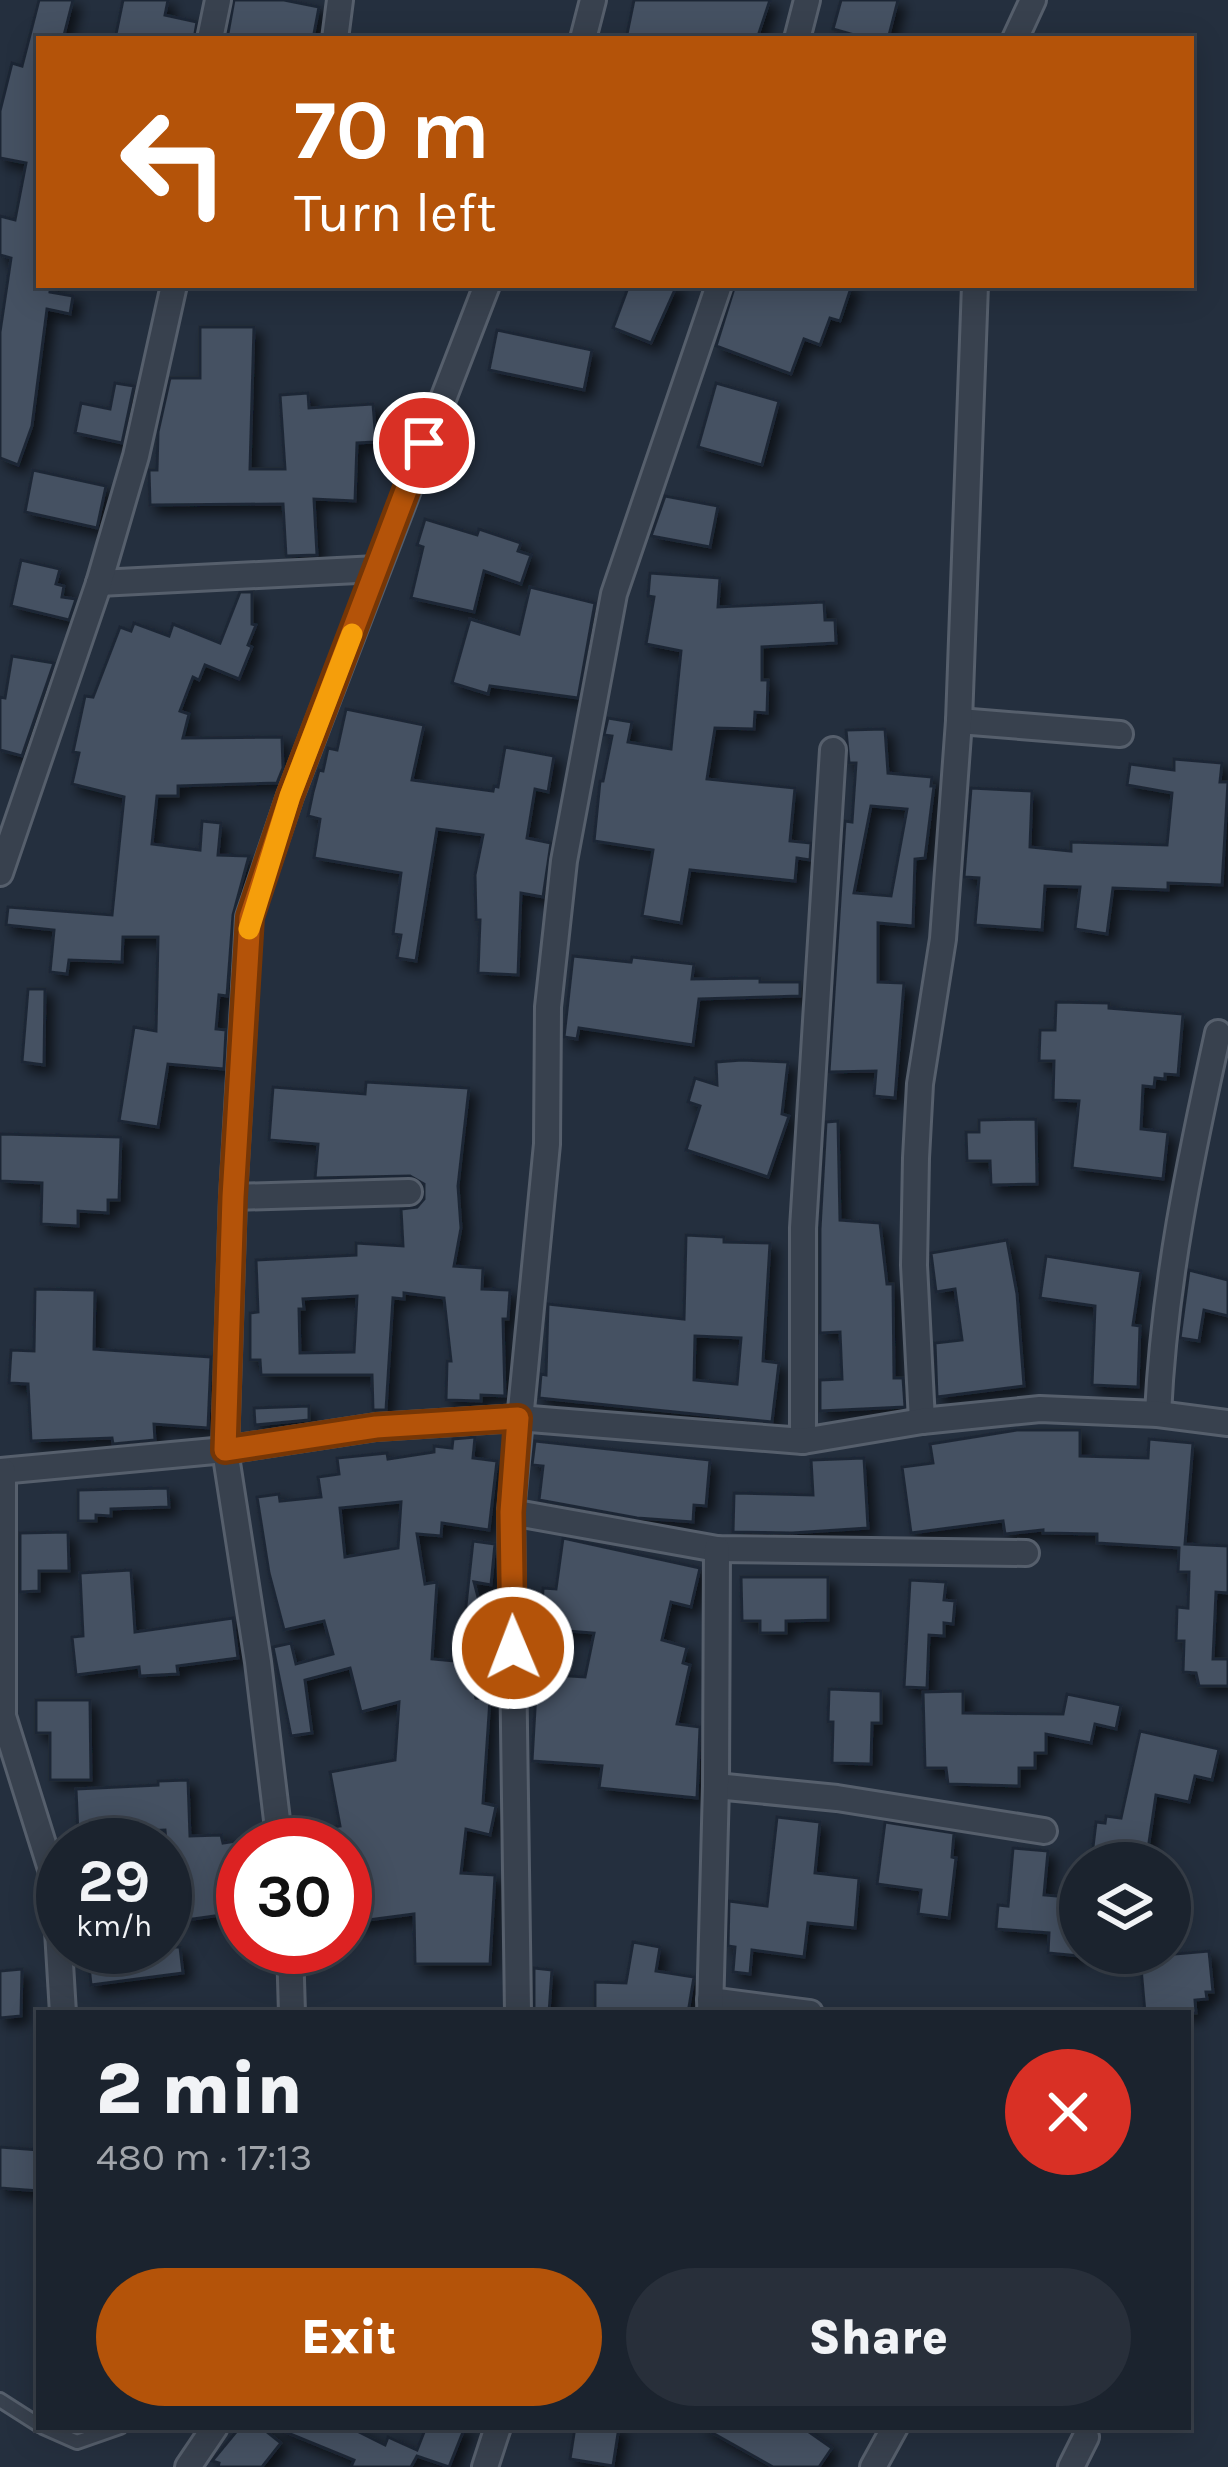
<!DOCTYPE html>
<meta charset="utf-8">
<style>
:root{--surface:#1b232e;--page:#282f3a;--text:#f1f3f6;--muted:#a0a4aa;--line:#39404a;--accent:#b45309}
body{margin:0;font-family:Karla,sans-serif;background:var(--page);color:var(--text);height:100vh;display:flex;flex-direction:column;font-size:45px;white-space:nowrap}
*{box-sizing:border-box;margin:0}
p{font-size:39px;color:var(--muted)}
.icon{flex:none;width:66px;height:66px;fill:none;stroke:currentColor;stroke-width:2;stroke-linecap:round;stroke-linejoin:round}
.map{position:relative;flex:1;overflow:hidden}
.panel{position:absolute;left:36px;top:2010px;width:1155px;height:420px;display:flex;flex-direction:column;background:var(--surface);border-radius:0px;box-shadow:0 6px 30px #0003,0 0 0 3px var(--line)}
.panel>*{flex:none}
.guide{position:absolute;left:36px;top:36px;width:1158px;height:252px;border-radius:0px;box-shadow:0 6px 30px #0003,0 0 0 3px var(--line);background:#b45309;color:#fff;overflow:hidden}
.tools{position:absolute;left:1059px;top:1842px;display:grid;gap:24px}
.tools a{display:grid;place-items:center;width:132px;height:132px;border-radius:50%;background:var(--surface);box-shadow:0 6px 30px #0003,0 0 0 3px var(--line);font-size:60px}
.speed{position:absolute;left:36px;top:1818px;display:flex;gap:24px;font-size:60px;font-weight:700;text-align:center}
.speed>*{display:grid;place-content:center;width:156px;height:156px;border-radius:50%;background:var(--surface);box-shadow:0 6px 30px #0003,0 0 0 3px var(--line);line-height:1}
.speed small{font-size:30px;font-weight:400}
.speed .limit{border:18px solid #d22;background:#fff;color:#111}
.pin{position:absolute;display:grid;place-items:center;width:102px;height:102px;color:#fff;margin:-51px;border:6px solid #fff;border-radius:50%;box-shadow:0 3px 12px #0007}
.me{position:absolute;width:132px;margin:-66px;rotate:359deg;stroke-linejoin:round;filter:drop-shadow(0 0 9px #0008)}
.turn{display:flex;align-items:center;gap:42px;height:252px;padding:0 60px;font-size:54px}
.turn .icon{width:156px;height:156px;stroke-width:2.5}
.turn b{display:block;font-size:84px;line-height:102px}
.round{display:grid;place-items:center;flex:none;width:126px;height:126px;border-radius:63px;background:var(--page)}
.headline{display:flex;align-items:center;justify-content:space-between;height:204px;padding:0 60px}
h1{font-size:72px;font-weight:800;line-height:90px}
.button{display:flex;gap:24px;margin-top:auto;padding:24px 60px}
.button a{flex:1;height:138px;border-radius:72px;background:var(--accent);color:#fff;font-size:48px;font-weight:800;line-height:138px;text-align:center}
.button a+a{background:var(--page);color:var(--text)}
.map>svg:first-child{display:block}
.building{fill:#455162;stroke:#1f2835;stroke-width:3;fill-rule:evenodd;filter:url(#shadow)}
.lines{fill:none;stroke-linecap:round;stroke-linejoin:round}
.lane-casing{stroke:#565f6c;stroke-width:18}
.street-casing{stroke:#565f6c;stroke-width:30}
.lane{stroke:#38414e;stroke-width:12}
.street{stroke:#38414e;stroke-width:24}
.route-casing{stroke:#753606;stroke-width:30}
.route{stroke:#b45309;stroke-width:21}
.slow{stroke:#f59e0b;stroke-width:21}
</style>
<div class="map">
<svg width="1228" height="2467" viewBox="0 0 1228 2467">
<defs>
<filter id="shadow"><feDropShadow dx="7" dy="7" stdDeviation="6" flood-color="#0009"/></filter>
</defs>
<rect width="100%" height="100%" fill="#242f3e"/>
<g class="building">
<path d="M 39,0 L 73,0 L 63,39 L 39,39 L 39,285 L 51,285 L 50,292 L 73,296 L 70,314 L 47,309 L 32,426 L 18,465 L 0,458 L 0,332 L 11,258 L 0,255 L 0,216 L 15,220 L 26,163 L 0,158 L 0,111 L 12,63 L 22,66 Z"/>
<path d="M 123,0 L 168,0 L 165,15 L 197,22 L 194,39 L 115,39 Z"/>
<path d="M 234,0 L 284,0 L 319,7 L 313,39 L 227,39 Z"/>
<path d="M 634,0 L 770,0 L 757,39 L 626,39 Z"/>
<path d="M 841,0 L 898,0 L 888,39 L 868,39 L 833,29 Z"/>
<path d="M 629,285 L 677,285 L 651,343 L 613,328 Z"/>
<path d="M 735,285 L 852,285 L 840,321 L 830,318 L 820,345 L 804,339 L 791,374 L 716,346 Z"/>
<path d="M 200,327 L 254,327 L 250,469 L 285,469 L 280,395 L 308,393 L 309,408 L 373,404 L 376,442 L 357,443 L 355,501 L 314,499 L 317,555 L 286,556 L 283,504 L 150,505 L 149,470 L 157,470 L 158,432 L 170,378 L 200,378 Z"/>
<path d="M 497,330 L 592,350 L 584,390 L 489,370 Z"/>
<path d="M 115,383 L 134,386 L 122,443 L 75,433 L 81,403 L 110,409 Z"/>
<path d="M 716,383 L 779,401 L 762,465 L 698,447 Z"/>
<path d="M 33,470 L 106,486 L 97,528 L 25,512 Z"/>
<path d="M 665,496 L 718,506 L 710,547 L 651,536 Z"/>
<path d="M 425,519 L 477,535 L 479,529 L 521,543 L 518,551 L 531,555 L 521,584 L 484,571 L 474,612 L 411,598 L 423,547 L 417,545 Z"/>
<path d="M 21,560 L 60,569 L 56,584 L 64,586 L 62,597 L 76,599 L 69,620 L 11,606 Z"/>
<path d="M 650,573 L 720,578 L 718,607 L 824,602 L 825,620 L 835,620 L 836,643 L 762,647 L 762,680 L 768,680 L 767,713 L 755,712 L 754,729 L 715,728 L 707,779 L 795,788 L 790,841 L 811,843 L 810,860 L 797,858 L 795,881 L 690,870 L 681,923 L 642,916 L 653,850 L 594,841 L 600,781 L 603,781 L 612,736 L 604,735 L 608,718 L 632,722 L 628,742 L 671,749 L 681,651 L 646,644 L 654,597 L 648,596 Z"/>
<path d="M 530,587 L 595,603 L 578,698 L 490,686 L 488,694 L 452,683 L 470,619 L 519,634 Z"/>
<path d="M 240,592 L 252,592 L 252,624 L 256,625 L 248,645 L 252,647 L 239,679 L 205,665 L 199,680 L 193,677 L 180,711 L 189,714 L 183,738 L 282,737 L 283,768 L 277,783 L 178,786 L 178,796 L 157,796 L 152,844 L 200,850 L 202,821 L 221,823 L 218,855 L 249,856 L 233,915 L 227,996 L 219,995 L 216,1029 L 226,1030 L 224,1069 L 168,1064 L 158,1127 L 119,1121 L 134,1027 L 156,1031 L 158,937 L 123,937 L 122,962 L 69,960 L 67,974 L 50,972 L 54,930 L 6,925 L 8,907 L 112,915 L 124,797 L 72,784 L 79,753 L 73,752 L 85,696 L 93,697 L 120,627 L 131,631 L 134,623 L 169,636 L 173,624 L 220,643 Z"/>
<path d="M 12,656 L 54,663 L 22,756 L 0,750 L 0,697 L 5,698 Z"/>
<path d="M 346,709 L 424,725 L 412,780 L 493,791 L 494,786 L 498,787 L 505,747 L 554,756 L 548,792 L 535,789 L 527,838 L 551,843 L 543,897 L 521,893 L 518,975 L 478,973 L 480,920 L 476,920 L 475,875 L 483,835 L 437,829 L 416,961 L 397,958 L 401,935 L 393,934 L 401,873 L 314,858 L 320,819 L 308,816 L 313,792 L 319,770 L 323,771 L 328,748 L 337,750 Z"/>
<path d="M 885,729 L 888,773 L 932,777 L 931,786 L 934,786 L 925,858 L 915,859 L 913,926 L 878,923 L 878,982 L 904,983 L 895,1098 L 874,1096 L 876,1071 L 829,1072 L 845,821 L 852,822 L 856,763 L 849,763 L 846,730 ZM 871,806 L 907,809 L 891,896 L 854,893 Z"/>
<path d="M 1174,759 L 1222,763 L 1220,782 L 1228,782 L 1222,885 L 1168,883 L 1168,890 L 1113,888 L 1107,934 L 1075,929 L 1080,887 L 1045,886 L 1042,930 L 975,925 L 979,878 L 964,877 L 971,788 L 1032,791 L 1030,847 L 1071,851 L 1071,842 L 1167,845 L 1172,793 L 1127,785 L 1130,764 L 1174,770 Z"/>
<path d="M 573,956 L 631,962 L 632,957 L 694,964 L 692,979 L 760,978 L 760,982 L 800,982 L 800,996 L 699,999 L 693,1045 L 579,1028 L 577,1039 L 564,1037 Z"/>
<path d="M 28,989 L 45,989 L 44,1065 L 22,1062 Z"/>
<path d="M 1056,1002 L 1109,1003 L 1109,1008 L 1183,1014 L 1178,1075 L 1165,1074 L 1165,1079 L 1155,1078 L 1154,1087 L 1143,1086 L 1141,1129 L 1168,1132 L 1163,1179 L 1072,1168 L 1079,1101 L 1053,1100 L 1054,1061 L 1039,1061 L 1040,1030 L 1055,1030 Z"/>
<path d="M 742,1060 L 788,1062 L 782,1114 L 789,1116 L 768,1177 L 686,1150 L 700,1106 L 688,1102 L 695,1078 L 717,1085 L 716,1062 Z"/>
<path d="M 366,1082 L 469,1088 L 458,1186 L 461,1228 L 454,1266 L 483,1268 L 482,1289 L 510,1290 L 508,1319 L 503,1319 L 505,1396 L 481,1395 L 481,1401 L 446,1400 L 447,1361 L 451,1361 L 444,1298 L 404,1293 L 404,1299 L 393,1298 L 386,1410 L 373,1410 L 372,1375 L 261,1375 L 260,1360 L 250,1360 L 250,1313 L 258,1312 L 256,1260 L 356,1255 L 356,1243 L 403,1246 L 401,1209 L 417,1207 L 424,1199 L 424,1184 L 410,1176 L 315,1178 L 318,1144 L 269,1140 L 273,1087 L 365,1094 ZM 357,1296 L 354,1352 L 300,1353 L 299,1309 L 304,1309 L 303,1299 Z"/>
<path d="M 1036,1119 L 1037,1184 L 991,1185 L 990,1161 L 967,1161 L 966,1132 L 979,1132 L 979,1120 Z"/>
<path d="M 838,1121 L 840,1220 L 880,1223 L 887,1284 L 893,1284 L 894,1378 L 903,1378 L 905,1407 L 820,1411 L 820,1380 L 842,1379 L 840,1332 L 820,1333 L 820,1229 L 826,1122 Z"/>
<path d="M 0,1134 L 121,1137 L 119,1200 L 108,1200 L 108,1213 L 78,1211 L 78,1226 L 41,1224 L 42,1183 L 0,1181 Z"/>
<path d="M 686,1235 L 724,1237 L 724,1242 L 770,1243 L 763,1361 L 779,1363 L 772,1422 L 539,1398 L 541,1374 L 546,1375 L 548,1304 L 684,1319 ZM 695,1336 L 741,1338 L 737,1384 L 694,1380 Z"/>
<path d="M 1007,1240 L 1017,1294 L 1024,1386 L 937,1397 L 935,1343 L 962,1340 L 955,1289 L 936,1292 L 931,1253 Z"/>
<path d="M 1046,1256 L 1141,1271 L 1133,1325 L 1140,1326 L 1138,1387 L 1092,1385 L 1095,1306 L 1040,1298 Z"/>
<path d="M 1189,1270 L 1228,1280 L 1228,1316 L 1204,1310 L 1199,1341 L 1180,1338 Z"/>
<path d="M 35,1289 L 95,1290 L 94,1349 L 211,1357 L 208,1428 L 154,1424 L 155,1440 L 113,1444 L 112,1438 L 31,1441 L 28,1384 L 9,1383 L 11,1350 L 34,1351 Z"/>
<path d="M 309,1406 L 309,1420 L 255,1425 L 254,1408 Z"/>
<path d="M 1017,1430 L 1080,1430 L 1080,1456 L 1148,1458 L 1149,1439 L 1193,1443 L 1185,1544 L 1228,1546 L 1228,1593 L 1216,1592 L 1213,1659 L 1228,1659 L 1228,1686 L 1199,1686 L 1196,1673 L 1183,1672 L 1184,1641 L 1176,1641 L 1177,1607 L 1188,1608 L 1189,1572 L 1178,1572 L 1179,1548 L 1097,1543 L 1097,1534 L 1043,1533 L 1043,1530 L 1005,1534 L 1003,1521 L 911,1533 L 902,1467 L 933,1463 L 930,1444 Z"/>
<path d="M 475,1437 L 473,1458 L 497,1461 L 489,1530 L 442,1523 L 441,1536 L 417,1534 L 425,1584 L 437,1582 L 432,1659 L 466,1662 L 476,1698 L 490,1699 L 483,1803 L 496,1806 L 490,1835 L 466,1829 L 461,1873 L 495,1875 L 490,1964 L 415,1964 L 414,1914 L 353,1922 L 345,1845 L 296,1845 L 295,1832 L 340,1826 L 330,1772 L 395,1760 L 399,1702 L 361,1712 L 350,1668 L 305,1680 L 312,1733 L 291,1736 L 273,1647 L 291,1643 L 296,1664 L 333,1654 L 324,1621 L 284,1630 L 269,1573 L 257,1497 L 279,1494 L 280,1501 L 321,1497 L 318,1477 L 339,1474 L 337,1458 L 387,1453 L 388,1459 L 434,1452 L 434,1446 L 452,1448 L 453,1439 ZM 401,1502 L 398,1548 L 345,1557 L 340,1508 Z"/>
<path d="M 535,1441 L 710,1460 L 706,1506 L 694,1505 L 693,1522 L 637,1518 L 539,1500 L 543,1466 L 532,1465 Z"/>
<path d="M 864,1458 L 868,1528 L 792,1533 L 733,1532 L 734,1493 L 813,1495 L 811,1460 Z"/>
<path d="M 168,1488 L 169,1507 L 111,1509 L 111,1516 L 96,1515 L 96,1521 L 78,1521 L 78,1490 Z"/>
<path d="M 68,1532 L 69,1571 L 39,1571 L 39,1591 L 20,1592 L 20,1533 Z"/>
<path d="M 563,1538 L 700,1568 L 691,1607 L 671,1602 L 662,1640 L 687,1647 L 683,1663 L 690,1665 L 677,1724 L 700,1727 L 697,1798 L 599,1788 L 602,1766 L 532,1761 L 537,1674 L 585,1677 L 594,1633 L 541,1629 L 543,1588 L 556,1589 Z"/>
<path d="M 473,1541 L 495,1544 L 491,1585 L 474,1582 L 486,1627 L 463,1633 Z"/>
<path d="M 131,1570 L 135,1632 L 233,1618 L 238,1658 L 177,1666 L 178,1674 L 140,1676 L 139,1667 L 76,1675 L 72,1637 L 83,1636 L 80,1573 Z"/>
<path d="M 741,1577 L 828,1577 L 828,1620 L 786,1621 L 786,1633 L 760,1633 L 760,1621 L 742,1621 Z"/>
<path d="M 910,1580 L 946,1582 L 944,1600 L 955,1601 L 953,1624 L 944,1623 L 944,1636 L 929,1635 L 927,1688 L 904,1687 Z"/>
<path d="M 829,1689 L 881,1691 L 881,1723 L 872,1723 L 871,1764 L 832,1763 L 833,1722 L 828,1722 Z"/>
<path d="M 963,1691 L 963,1713 L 1063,1714 L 1067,1694 L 1121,1705 L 1116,1729 L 1095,1724 L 1091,1743 L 1046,1734 L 1046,1753 L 1035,1753 L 1035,1768 L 1019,1768 L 1019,1786 L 948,1784 L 946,1768 L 925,1768 L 923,1692 Z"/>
<path d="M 36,1700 L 90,1700 L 91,1780 L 50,1780 L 50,1733 L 36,1733 Z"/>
<path d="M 1140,1731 L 1219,1749 L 1212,1780 L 1195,1776 L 1189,1802 L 1156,1795 L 1146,1863 L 1100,1863 L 1101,1857 L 1092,1855 L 1096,1822 L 1105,1823 L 1106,1816 L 1121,1818 Z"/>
<path d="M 188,1780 L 190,1836 L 221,1835 L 223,1843 L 243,1840 L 243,1912 L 186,1920 L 181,1885 L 170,1886 L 165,1830 L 78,1834 L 76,1789 L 158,1785 L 158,1781 Z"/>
<path d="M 777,1817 L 820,1822 L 815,1873 L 859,1878 L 855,1928 L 808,1923 L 804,1957 L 752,1950 L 750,1974 L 733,1972 L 735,1947 L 728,1946 L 729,1901 L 767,1906 Z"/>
<path d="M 885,1822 L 954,1833 L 952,1857 L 956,1858 L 949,1918 L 918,1914 L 921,1890 L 877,1884 Z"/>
<path d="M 1013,1848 L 1048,1851 L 1044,1895 L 1080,1898 L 1080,1956 L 1048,1953 L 1049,1933 L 996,1929 L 998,1905 L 1008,1906 Z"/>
<path d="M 633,1942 L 660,1947 L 656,1971 L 694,1977 L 688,2013 L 595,2013 L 595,1982 L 626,1983 Z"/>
<path d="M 87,1947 L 180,1947 L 183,1973 L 91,1985 Z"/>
<path d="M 1209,1951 L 1213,1992 L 1206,1992 L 1207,1999 L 1195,2000 L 1196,2013 L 1145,2013 L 1140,1957 Z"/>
<path d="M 534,1968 L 552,1970 L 549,2013 L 534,2013 Z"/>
<path d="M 22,1969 L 21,2016 L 0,2018 L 0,1971 Z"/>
<path d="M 0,2147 L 39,2150 L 39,2191 L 0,2188 Z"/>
<path d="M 240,2427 L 261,2427 L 281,2443 L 262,2467 L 218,2467 L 219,2463 L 212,2461 Z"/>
<path d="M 273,2427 L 349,2427 L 385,2445 L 388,2437 L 417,2450 L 426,2427 L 465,2427 L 449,2467 L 417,2456 L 411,2467 L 351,2467 L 354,2460 Z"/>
<path d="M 575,2427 L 619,2427 L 613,2466 L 570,2459 Z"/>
<path d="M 702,2427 L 802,2427 L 832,2448 L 819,2467 L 773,2467 Z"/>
</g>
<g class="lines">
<defs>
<g id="lane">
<path d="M 0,2400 L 39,2425"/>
<path d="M 43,2427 L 77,2442 L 120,2427"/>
</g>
<g id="street">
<path d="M 210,39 L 218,0"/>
<path d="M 335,39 L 340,0"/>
<path d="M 583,39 L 593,0"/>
<path d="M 797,39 L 807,0"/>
<path d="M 1015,39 L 1033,0"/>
<path d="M 99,583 L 377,569"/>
<path d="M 959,721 L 1120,734"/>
<path d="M 0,873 L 99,583 L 136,456 L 174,285"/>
<path d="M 233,1197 L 409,1192"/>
<path d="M 1158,1414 C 1164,1284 1190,1160 1218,1033"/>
<path d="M 922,1421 L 914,1265 L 916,1158 L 920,1084 L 943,939 L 959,721 L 975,285"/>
<path d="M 803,1441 L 803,1228 L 833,750"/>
<path d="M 0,1471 L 225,1450 L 376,1427 L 518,1418 L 803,1441 L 922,1421 L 1040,1409 L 1158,1414 L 1228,1423"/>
<path d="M 3,1471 L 3,1716 L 55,1882 L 63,2013"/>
<path d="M 511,1512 L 717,1549 L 1026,1553"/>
<path d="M 716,1786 L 837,1798 L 1044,1831"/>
<path d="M 280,1845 L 258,1662 L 225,1450 L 233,1197 L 249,917 L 290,796 L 487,285"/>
<path d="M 290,1947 L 292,2013"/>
<path d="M 710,2000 L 810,2013"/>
<path d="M 518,2013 L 511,1512 L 547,1144 L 548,1007 L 564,861 L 614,594 L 719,285"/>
<path d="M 710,2013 L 716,1786 L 717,1549"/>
<path d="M 188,2467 L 215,2427"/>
<path d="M 485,2467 L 498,2427"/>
<path d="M 873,2467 L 895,2427"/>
<path d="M 1071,2467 L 1086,2437"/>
</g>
</defs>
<use href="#lane" class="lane-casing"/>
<use href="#street" class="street-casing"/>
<use href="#lane" class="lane"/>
<use href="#street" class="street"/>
</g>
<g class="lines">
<defs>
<path id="route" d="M 424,443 L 290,796 L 250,917 L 233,1197 L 225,1450 L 376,1427 L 518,1418 L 511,1512 L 513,1648"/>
</defs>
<use href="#route" class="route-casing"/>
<use href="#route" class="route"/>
<path class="slow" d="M 249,929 L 290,796 L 352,634"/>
</g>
</svg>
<div class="tools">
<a><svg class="icon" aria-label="layers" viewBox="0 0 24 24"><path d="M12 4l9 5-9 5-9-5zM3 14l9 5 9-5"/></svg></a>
</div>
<div class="speed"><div>29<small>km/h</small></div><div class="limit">30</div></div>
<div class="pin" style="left:424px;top:443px;background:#d93025"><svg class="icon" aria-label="arrive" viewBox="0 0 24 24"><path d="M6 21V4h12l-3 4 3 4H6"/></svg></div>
<svg class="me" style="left:513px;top:1648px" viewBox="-20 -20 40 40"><circle r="17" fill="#b45309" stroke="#fff" stroke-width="3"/><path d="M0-11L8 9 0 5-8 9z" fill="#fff"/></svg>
<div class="guide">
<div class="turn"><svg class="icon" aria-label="left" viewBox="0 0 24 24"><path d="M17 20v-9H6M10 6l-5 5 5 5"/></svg><div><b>70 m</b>Turn left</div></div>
</div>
<section class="panel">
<div class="headline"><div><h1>2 min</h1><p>480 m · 17:13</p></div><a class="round" style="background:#d93025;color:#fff"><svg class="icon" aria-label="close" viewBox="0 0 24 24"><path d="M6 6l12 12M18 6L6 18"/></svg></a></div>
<div class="button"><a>Exit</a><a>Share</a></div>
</section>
</div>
